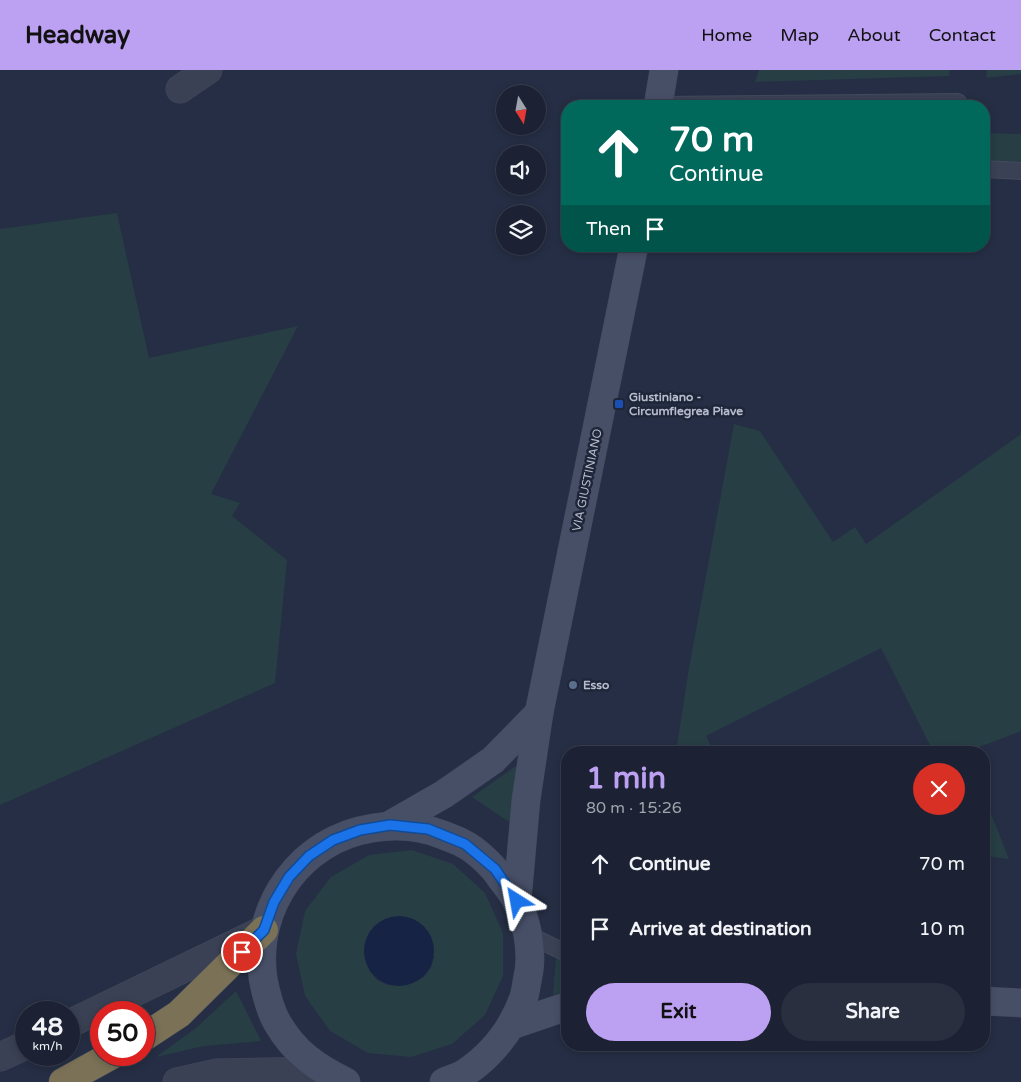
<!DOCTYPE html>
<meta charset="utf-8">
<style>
:root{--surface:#1c2233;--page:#292f3f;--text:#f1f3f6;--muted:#a0a4ac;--line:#3a3f4e;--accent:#bca0f2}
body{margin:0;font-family:"Varela Round",sans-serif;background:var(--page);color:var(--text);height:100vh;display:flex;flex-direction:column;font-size:19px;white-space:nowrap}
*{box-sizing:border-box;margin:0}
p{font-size:16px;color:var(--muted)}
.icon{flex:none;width:28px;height:28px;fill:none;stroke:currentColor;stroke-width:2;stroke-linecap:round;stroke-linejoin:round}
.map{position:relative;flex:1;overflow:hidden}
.side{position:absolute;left:561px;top:676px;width:429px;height:305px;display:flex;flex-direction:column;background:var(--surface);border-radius:20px;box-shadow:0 2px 8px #0003,0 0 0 1px var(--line)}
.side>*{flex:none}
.hud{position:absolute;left:561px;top:30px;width:429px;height:152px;border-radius:20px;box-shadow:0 2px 8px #0003,0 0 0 1px var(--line);background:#00695c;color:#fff;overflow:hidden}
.needle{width:32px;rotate:169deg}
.fabs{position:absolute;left:496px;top:15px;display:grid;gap:10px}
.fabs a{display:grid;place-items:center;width:50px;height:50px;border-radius:50%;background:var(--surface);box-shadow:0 2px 8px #0003,0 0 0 1px var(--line);font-size:25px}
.speed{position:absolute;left:15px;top:931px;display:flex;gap:10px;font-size:25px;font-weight:700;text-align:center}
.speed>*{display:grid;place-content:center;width:65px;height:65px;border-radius:50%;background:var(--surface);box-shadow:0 2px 8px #0003,0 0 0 1px var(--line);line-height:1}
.speed small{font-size:12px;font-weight:400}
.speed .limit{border:8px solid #d22;background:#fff;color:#111}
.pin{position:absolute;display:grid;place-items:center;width:42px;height:42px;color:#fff;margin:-21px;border:2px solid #fff;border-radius:50%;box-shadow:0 1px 5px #0007}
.me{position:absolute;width:55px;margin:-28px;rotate:326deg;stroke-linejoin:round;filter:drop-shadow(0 0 4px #0008)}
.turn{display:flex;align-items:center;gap:18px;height:105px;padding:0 25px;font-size:22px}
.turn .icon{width:65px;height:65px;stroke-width:2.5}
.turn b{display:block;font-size:35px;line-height:42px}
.then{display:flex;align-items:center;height:48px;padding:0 25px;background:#0003;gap:10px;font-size:19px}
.round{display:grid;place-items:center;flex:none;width:52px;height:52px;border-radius:26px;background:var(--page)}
.summary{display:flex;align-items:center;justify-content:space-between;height:85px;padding:0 25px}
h1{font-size:30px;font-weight:700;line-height:38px;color:var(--accent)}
.button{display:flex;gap:10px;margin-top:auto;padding:10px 25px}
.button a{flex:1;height:58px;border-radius:30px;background:var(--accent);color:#111;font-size:20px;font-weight:700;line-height:58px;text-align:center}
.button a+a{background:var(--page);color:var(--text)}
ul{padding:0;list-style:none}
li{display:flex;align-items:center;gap:15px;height:65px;padding:0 25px}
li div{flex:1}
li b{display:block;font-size:19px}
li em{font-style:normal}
header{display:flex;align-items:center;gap:30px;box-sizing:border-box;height:70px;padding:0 25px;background:var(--accent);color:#111}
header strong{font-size:24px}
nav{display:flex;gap:28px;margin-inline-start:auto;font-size:18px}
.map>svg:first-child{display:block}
.green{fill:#273e45;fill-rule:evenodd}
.water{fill:#162344}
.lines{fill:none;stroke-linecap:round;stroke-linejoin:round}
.lane-casing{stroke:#434a5d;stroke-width:18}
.street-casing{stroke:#434a5d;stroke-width:29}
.secondary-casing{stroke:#434a5d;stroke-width:29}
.highway-casing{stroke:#41495b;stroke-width:29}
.lane{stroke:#3a4154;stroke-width:16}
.street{stroke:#3a4154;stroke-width:28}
.secondary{stroke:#474f67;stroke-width:28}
.highway{stroke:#7a7156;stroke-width:28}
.route-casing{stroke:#114b97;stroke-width:12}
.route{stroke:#1a73e8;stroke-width:9}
.transit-dot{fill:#1a4fb4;stroke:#1e2639;stroke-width:2}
.service-dot{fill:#5c6f8a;stroke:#1e2639;stroke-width:2}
.labels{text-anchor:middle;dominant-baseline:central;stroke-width:5;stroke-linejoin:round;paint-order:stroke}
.poi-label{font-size:12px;font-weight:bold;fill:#b7bccd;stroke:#1e2639;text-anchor:start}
.street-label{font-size:12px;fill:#b7bccd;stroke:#1e2639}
</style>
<header>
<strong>Headway</strong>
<nav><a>Home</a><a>Map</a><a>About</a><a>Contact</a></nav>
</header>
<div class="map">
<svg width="1021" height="1012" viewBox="0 0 1021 1012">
<rect width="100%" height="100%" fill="#252e44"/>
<g class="green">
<path d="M 759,0 L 950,0 L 949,6 L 755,12 Z"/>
<path d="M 987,0 L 1021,0 L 1021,4 L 986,8 Z"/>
<path d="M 984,63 L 1021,64 L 1021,92 L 984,90 Z"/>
<path d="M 117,143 L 149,288 L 298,256 L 211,424 L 240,433 L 232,446 L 287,490 L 275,613 L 0,735 L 0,159 Z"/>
<path d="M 734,354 L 760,361 L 833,472 L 855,457 L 866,474 L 1021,364 L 1021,661 L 966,682 L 930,682 L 933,681 L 881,578 L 706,666 L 714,682 L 676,682 L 689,598 Z"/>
<path d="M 523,691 L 509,752 L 472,727 Z"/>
<path d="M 984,726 L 1009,789 L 984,786 Z"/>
<path d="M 412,780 L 453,794 L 485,823 L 503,863 L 503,906 L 485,945 L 452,974 L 411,987 L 368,983 L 330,961 L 305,926 L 296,884 L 305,841 L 331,807 L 369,785 ZM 434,886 L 431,898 L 423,908 L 388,915 L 377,910 L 369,900 Z"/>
<path d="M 556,888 L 567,894 L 567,921 L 553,925 Z"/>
<path d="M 236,921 L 261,971 L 204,976 L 156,987 L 196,958 Z"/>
</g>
<circle class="water" cx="399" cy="881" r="35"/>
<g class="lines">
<defs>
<g id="lane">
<path d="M 658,35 L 958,32"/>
<path d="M 984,99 L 1021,101"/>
<path d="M 527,864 L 568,884"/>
</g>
<g id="street">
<path d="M 180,19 L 208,0"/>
<path d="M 69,954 L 261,861"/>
<path d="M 0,987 L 26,975"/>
<path d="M 177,1012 L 217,1003 L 323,1001"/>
</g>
<g id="secondary">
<path d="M 658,36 L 664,0"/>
<path d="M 390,755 L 444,724 L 493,690 L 539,643"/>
<path d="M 517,831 L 526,730 L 539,643 L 634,176"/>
<path d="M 984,931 L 1021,933"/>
<path d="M 512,955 L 568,936"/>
<path d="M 346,1012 C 317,998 295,983 278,954 C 270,941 266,924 263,908 C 253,836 301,769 373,758 C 397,754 421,756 443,765 C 450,768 458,770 464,774 C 476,780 493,796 500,807 C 506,815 513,823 517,832 C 527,851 532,879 529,901 C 527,910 526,919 524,927 C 513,958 492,985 465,1003 C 459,1007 451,1009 444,1012"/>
</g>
<g id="highway">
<path d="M 144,967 L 179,944 L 264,860"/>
<path d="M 63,1012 L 112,985"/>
</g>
</defs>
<use href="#lane" class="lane-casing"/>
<use href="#street" class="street-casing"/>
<use href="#secondary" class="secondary-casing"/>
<use href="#highway" class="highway-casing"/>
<use href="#lane" class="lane"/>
<use href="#street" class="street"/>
<use href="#secondary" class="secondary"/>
<use href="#highway" class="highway"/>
</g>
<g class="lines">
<defs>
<path id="route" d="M 242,882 L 264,860 L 274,832 L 289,807 L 309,786 L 333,770 L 360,760 L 390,755 L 428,759 L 465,774 L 495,799 L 517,831"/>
</defs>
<use href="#route" class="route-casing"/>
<use href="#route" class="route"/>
</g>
<rect class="transit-dot" x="614" y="329" width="10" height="10" rx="2.5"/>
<circle class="service-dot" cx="573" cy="615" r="5"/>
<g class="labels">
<g class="poi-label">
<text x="629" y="327">Giustiniano -<tspan x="629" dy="14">Circumflegrea Piave</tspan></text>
<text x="583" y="615">Esso</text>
</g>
<g class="street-label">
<text transform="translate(587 410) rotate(-78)">VIA GIUSTINIANO</text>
</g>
</g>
</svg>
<div class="fabs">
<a><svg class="needle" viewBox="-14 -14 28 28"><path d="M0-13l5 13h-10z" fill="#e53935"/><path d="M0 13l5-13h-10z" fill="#a0a4ac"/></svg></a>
<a><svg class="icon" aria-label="sound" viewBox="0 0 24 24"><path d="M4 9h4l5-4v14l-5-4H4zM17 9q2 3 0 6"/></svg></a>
<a><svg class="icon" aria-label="layers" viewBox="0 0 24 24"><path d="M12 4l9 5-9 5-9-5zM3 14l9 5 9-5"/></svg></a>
</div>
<div class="speed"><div>48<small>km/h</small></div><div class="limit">50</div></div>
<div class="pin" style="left:242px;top:882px;background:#d93025"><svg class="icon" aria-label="arrive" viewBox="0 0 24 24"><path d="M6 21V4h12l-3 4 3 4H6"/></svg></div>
<svg class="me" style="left:517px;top:831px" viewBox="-20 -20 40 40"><path d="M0-17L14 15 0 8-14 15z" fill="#1a73e8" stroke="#fff" stroke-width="4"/></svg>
<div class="hud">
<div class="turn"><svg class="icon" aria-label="ahead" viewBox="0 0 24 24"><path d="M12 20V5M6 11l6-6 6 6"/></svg><div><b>70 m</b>Continue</div></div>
<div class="then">Then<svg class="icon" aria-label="arrive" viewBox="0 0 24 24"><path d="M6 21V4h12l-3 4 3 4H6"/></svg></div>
</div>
<section class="side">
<div class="summary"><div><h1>1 min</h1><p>80 m · 15:26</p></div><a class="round" style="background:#d93025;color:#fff"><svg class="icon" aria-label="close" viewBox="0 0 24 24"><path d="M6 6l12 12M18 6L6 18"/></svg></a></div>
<ul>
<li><svg class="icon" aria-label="ahead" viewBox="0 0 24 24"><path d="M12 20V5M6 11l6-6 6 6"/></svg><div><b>Continue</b></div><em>70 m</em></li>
<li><svg class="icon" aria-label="arrive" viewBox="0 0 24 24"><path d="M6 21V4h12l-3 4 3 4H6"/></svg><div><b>Arrive at destination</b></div><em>10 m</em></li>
</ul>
<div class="button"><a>Exit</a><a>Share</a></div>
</section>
</div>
